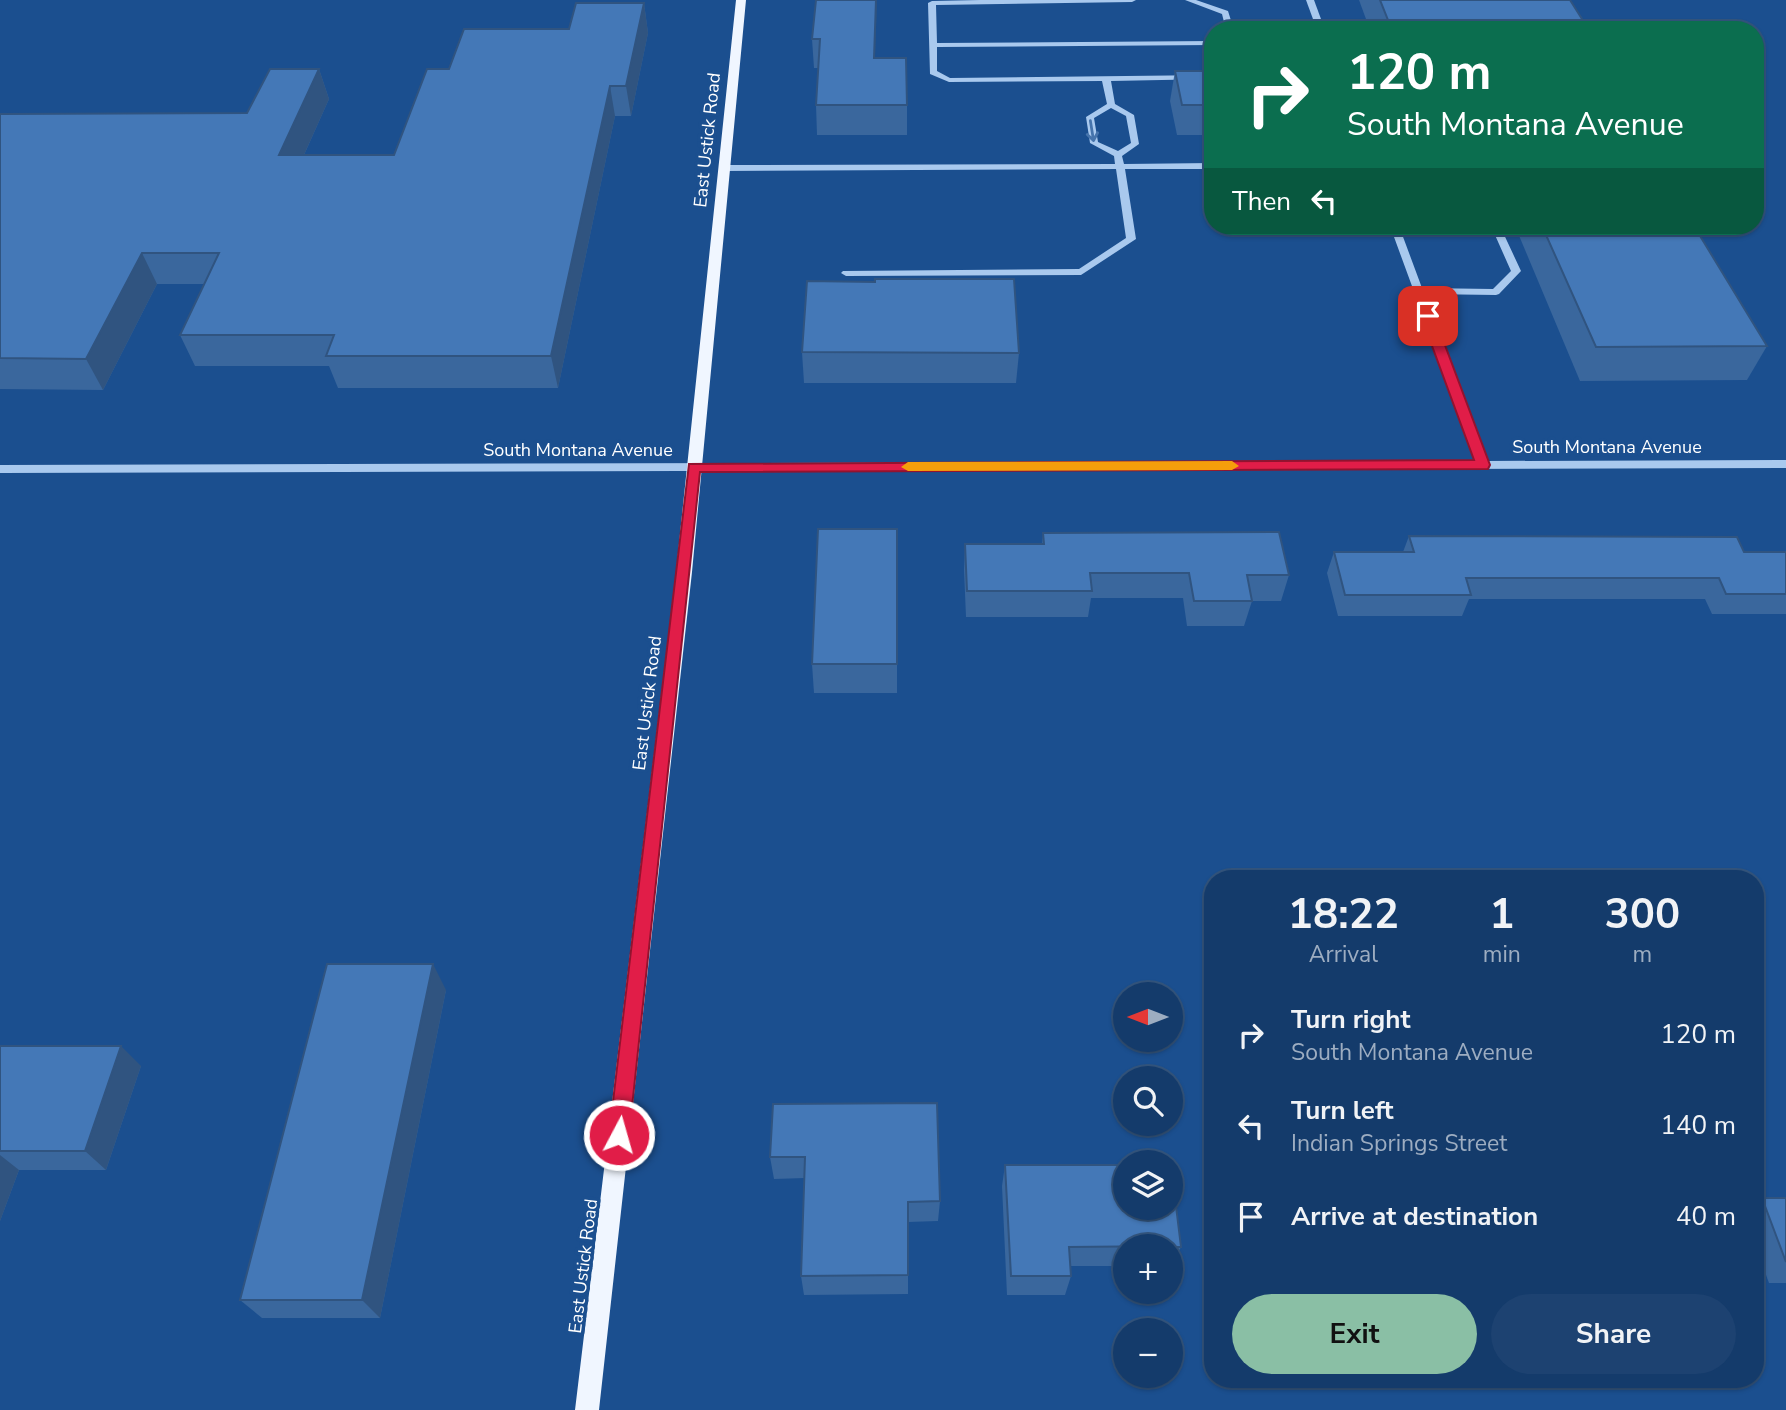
<!DOCTYPE html>
<meta charset="utf-8">
<style>
:root{--surface:#143b6b;--page:#1d4271;--text:#f1f3f6;--muted:#9dadc1;--line:#33557e;--accent:#8abfa5}
body{margin:0;font-family:"Nunito Sans",sans-serif;background:var(--page);color:var(--text);height:100vh;display:flex;flex-direction:column;font-size:26px;white-space:nowrap}
*{box-sizing:border-box;margin:0}
p{font-size:23px;color:var(--muted)}
.icon{flex:none;width:38px;height:38px;fill:none;stroke:currentColor;stroke-width:2;stroke-linecap:round;stroke-linejoin:round}
.map{position:relative;flex:1;overflow:hidden}
.drawer{position:absolute;left:1204px;top:870px;width:560px;height:518px;display:flex;flex-direction:column;background:var(--surface);border-radius:28px;box-shadow:0 2px 5px #0004,0 0 0 2px var(--line)}
.drawer>*{flex:none}
.banner{position:absolute;left:1204px;top:21px;width:560px;height:214px;border-radius:28px;box-shadow:0 2px 5px #0004,0 0 0 2px var(--line);background:#0b6e4f;color:#fff;overflow:hidden}
.needle{width:46px;rotate:270deg}
.buttons{position:absolute;left:1113px;top:982px;display:grid;gap:14px}
.buttons a{display:grid;place-items:center;width:70px;height:70px;border-radius:50%;background:var(--surface);box-shadow:0 2px 5px #0004,0 0 0 2px var(--line);font-size:35px}
.pin{position:absolute;display:grid;place-items:center;width:60px;height:60px;color:#fff;margin:-30px;border-radius:14px;box-shadow:0 4px 10px #0006}
.me{position:absolute;width:77px;margin:-38px;rotate:6deg;stroke-linejoin:round;filter:drop-shadow(0 0 5px #0008)}
.turn{display:flex;align-items:center;gap:24px;height:147px;padding:0 28px;font-size:32px}
.turn .icon{width:91px;height:91px;stroke-width:2.5}
.turn b{display:block;font-size:49px;line-height:60px}
.then{display:flex;align-items:center;height:66px;padding:0 28px;background:#0003;gap:14px;font-size:26px}
.eta{display:flex;justify-content:space-evenly;align-items:center;height:119px;text-align:center}
.eta b{font-size:42px;font-weight:700;line-height:49px}
.button{display:flex;gap:14px;margin-top:auto;padding:14px 28px}
.button a{flex:1;height:80px;border-radius:42px;background:var(--accent);color:#111;font-size:28px;font-weight:700;line-height:80px;text-align:center}
.button a+a{background:var(--page);color:var(--text)}
ul{padding:0;list-style:none}
li{display:flex;align-items:center;gap:21px;height:91px;padding:0 28px}
li div{flex:1}
li b{display:block;font-size:26px}
li em{font-style:normal}
.map>svg:first-child{display:block}
.lines{fill:none;stroke-linecap:round;stroke-linejoin:round}
.minor{fill:#a9c9ee;fill-rule:evenodd}
.major{fill:#f0f6ff;fill-rule:evenodd}
.wall{fill:#3a679d}
.shaded-wall{fill:#305480}
.building{fill:#4478b7;stroke:#305480;stroke-width:2}
.oneway{stroke:#4674ac}
.route{fill:#e11d48;stroke:#92132f;stroke-width:2}
.slow{fill:#f59e0b}
.labels{text-anchor:middle;dominant-baseline:central;stroke-width:7;stroke-linejoin:round;paint-order:stroke}
.street-label{font-size:18px;fill:#fff;stroke:#1b4f8f}
</style>
<div class="map">
<svg width="1786" height="1410" viewBox="0 0 1786 1410">
<rect width="100%" height="100%" fill="#1b4f8f"/>
<g class="lines">
<g class="minor">
<path d="M 980,0 L 1136,0 L 1132,2 L 936,5 L 937,43 L 1213,41 L 1213,45 L 937,47 L 937,71 L 950,78 L 1213,75 L 1213,79 L 1111,81 L 1115,104 L 1134,115 L 1139,144 L 1122,156 L 1124,164 L 1213,163 L 1213,169 L 1125,169 L 1136,239 L 1081,275 L 846,276 L 841,273 L 843,271 L 1079,269 L 1126,238 L 1116,169 L 726,171 L 722,168 L 726,165 L 1115,164 L 1114,156 L 1090,143 L 1086,117 L 1107,104 L 1102,81 L 949,82 L 930,74 L 928,3 L 932,1 ZM 1111,108 L 1126,116 L 1131,143 L 1118,151 L 1098,142 L 1094,118 Z"/>
<path d="M 1185,0 L 1196,0 L 1228,11 L 1234,30 L 1226,30 L 1222,14 Z"/>
<path d="M 1306,0 L 1314,0 L 1325,30 L 1317,30 Z"/>
<path d="M 1390,226 L 1399,226 L 1422,288 L 1493,289 L 1511,271 L 1491,226 L 1500,226 L 1521,271 L 1499,294 L 1496,295 L 1424,294 L 1487,461 L 1786,460 L 1786,468 L 0,473 L 0,465 L 1476,461 Z"/>
</g>
<path class="major" d="M 736,0 L 746,0 L 692,572 L 599,1410 L 575,1410 L 676,572 Z"/>
</g>
<g class="wall">
<path d="M 816,0 L 875,58 L 907,105 L 907,135 L 817,135 L 816,105 L 818,68 L 814,68 L 812,39 Z"/>
<path d="M 1359,0 L 1570,0 L 1589,30 L 1370,30 Z"/>
<path d="M 644,3 L 648,33 L 631,116 L 615,116 L 558,388 L 338,388 L 329,366 L 195,366 L 180,335 L 204,284 L 157,284 L 103,390 L 0,389 L 0,114 L 247,113 L 319,69 L 329,99 L 304,155 L 394,155 L 449,69 Z"/>
<path d="M 1175,71 L 1213,71 L 1213,135 L 1177,135 L 1170,101 Z"/>
<path d="M 1515,226 L 1694,226 L 1767,346 L 1747,380 L 1580,381 Z"/>
<path d="M 802,352 L 1019,353 L 1016,383 L 804,383 Z"/>
<path d="M 897,529 L 897,693 L 814,693 L 812,664 Z"/>
<path d="M 1043,533 L 1289,575 L 1281,601 L 1252,601 L 1244,626 L 1187,626 L 1183,598 L 1091,598 L 1088,617 L 966,617 L 964,570 L 965,544 L 1042,544 Z"/>
<path d="M 1409,536 L 1744,552 L 1786,552 L 1786,614 L 1712,614 L 1705,599 L 1469,599 L 1462,616 L 1338,616 L 1327,573 L 1334,552 L 1403,552 Z"/>
<path d="M 446,990 L 380,1318 L 262,1318 L 240,1300 Z"/>
<path d="M 0,1046 L 141,1066 L 106,1170 L 19,1170 L 0,1221 Z"/>
<path d="M 773,1104 L 940,1201 L 938,1221 L 908,1222 L 908,1294 L 804,1295 L 801,1276 L 805,1178 L 774,1179 L 770,1157 Z"/>
<path d="M 1005,1165 L 1181,1247 L 1171,1266 L 1171,1246 L 1125,1246 L 1125,1266 L 1070,1266 L 1071,1276 L 1065,1295 L 1007,1295 L 1002,1186 Z"/>
<path d="M 1762,1198 L 1786,1198 L 1786,1283 L 1769,1283 L 1755,1245 L 1755,1203 Z"/>
</g>
<g class="shaded-wall">
<path d="M 876,0 L 877,0 L 874,87 L 874,58 Z"/>
<path d="M 644,3 L 648,33 L 631,116 L 626,86 Z"/>
<path d="M 319,69 L 329,99 L 290,186 L 279,155 Z"/>
<path d="M 610,86 L 615,116 L 558,388 L 551,356 Z"/>
<path d="M 142,253 L 157,284 L 103,390 L 86,359 Z"/>
<path d="M 433,964 L 446,990 L 380,1318 L 362,1300 Z"/>
<path d="M 121,1046 L 141,1066 L 106,1170 L 85,1151 Z"/>
<path d="M 0,1155 L 19,1170 L 0,1221 Z"/>
</g>
<g class="building">
<path d="M 816,0 L 876,0 L 874,58 L 906,58 L 907,105 L 816,105 L 820,39 L 812,39 Z"/>
<path d="M 1380,0 L 1570,0 L 1589,30 L 1392,30 Z"/>
<path d="M 576,3 L 644,3 L 626,86 L 610,86 L 551,356 L 326,356 L 334,335 L 180,335 L 219,253 L 142,253 L 86,359 L 0,358 L 0,114 L 247,113 L 270,69 L 319,69 L 279,155 L 394,155 L 427,69 L 449,69 L 464,29 L 569,29 Z"/>
<path d="M 1175,71 L 1213,71 L 1213,105 L 1182,105 Z"/>
<path d="M 1542,226 L 1694,226 L 1767,346 L 1596,347 Z"/>
<path d="M 875,279 L 1014,279 L 1019,353 L 802,352 L 807,281 L 875,282 Z"/>
<path d="M 818,529 L 897,529 L 897,664 L 812,664 Z"/>
<path d="M 1279,532 L 1289,575 L 1247,575 L 1252,601 L 1194,601 L 1189,573 L 1090,573 L 1092,591 L 967,591 L 965,544 L 1044,544 L 1043,533 Z"/>
<path d="M 1409,536 L 1737,537 L 1744,552 L 1786,552 L 1786,594 L 1726,594 L 1719,578 L 1466,578 L 1471,595 L 1345,595 L 1334,552 L 1414,552 Z"/>
<path d="M 327,964 L 433,964 L 362,1300 L 240,1300 Z"/>
<path d="M 0,1046 L 121,1046 L 85,1151 L 0,1151 Z"/>
<path d="M 937,1103 L 940,1201 L 908,1202 L 908,1275 L 801,1276 L 805,1157 L 770,1157 L 773,1104 Z"/>
<path d="M 1005,1165 L 1125,1165 L 1125,1208 L 1171,1208 L 1171,1165 L 1181,1247 L 1171,1247 L 1171,1246 L 1069,1247 L 1071,1276 L 1011,1276 Z"/>
<path d="M 1762,1198 L 1786,1198 L 1786,1262 Z"/>
</g>
<defs><path id="oneway-shaft" d="M-6 0H5M1.5-3L5.5 0L1.5 3" fill="none" stroke-width="1.6" stroke-linecap="round" stroke-linejoin="round" transform="scale(1.75)"/></defs>
<use class="oneway" href="#oneway-shaft" transform="translate(1092 131) rotate(81)"/>
<path class="route" d="M 1428,312 L 1434,316 L 1490,465 L 1488,469 L 700,472 L 629,1135 L 626,1142 L 619,1144 L 612,1142 L 609,1135 L 689,464 L 1474,460 L 1421,316 Z"/>
<path class="slow" d="M 1232,461 L 1239,466 L 1232,470 L 908,471 L 901,467 L 908,462 Z"/>
<g class="labels">
<g class="street-label">
<text transform="translate(707 140) rotate(-84)">East Ustick Road</text>
<text x="1607" y="447">South Montana Avenue</text>
<text x="578" y="450">South Montana Avenue</text>
<text transform="translate(647 703) rotate(-83)">East Ustick Road</text>
<text transform="translate(583 1266) rotate(-83)">East Ustick Road</text>
</g>
</g>
</svg>
<div class="buttons">
<a><svg class="needle" viewBox="-14 -14 28 28"><path d="M0-13l5 13h-10z" fill="#e53935"/><path d="M0 13l5-13h-10z" fill="#9dadc1"/></svg></a>
<a><svg class="icon" aria-label="search" viewBox="0 0 24 24"><circle cx="10" cy="10" r="6"/><path d="M15 15l6 6"/></svg></a>
<a><svg class="icon" aria-label="layers" viewBox="0 0 24 24"><path d="M12 4l9 5-9 5-9-5zM3 14l9 5 9-5"/></svg></a>
<a>+</a>
<a>−</a>
</div>
<div class="pin" style="left:1428px;top:316px;background:#d93025"><svg class="icon" aria-label="arrive" viewBox="0 0 24 24"><path d="M6 21V4h12l-3 4 3 4H6"/></svg></div>
<svg class="me" style="left:619px;top:1135px" viewBox="-20 -20 40 40"><circle r="17" fill="#e11d48" stroke="#fff" stroke-width="3"/><path d="M0-11L8 9 0 5-8 9z" fill="#fff"/></svg>
<div class="banner">
<div class="turn"><svg class="icon" aria-label="right" viewBox="0 0 24 24"><path d="M7 20v-9h11M14 6l5 5-5 5"/></svg><div><b>120 m</b>South Montana Avenue</div></div>
<div class="then">Then<svg class="icon" aria-label="left" viewBox="0 0 24 24"><path d="M17 20v-9H6M10 6l-5 5 5 5"/></svg></div>
</div>
<section class="drawer">
<div class="eta">
<div><b>18:22</b><p>Arrival</p></div>
<div><b>1</b><p>min</p></div>
<div><b>300</b><p>m</p></div>
</div>
<ul>
<li><svg class="icon" aria-label="right" viewBox="0 0 24 24"><path d="M7 20v-9h11M14 6l5 5-5 5"/></svg><div><b>Turn right</b><p>South Montana Avenue</p></div><em>120 m</em></li>
<li><svg class="icon" aria-label="left" viewBox="0 0 24 24"><path d="M17 20v-9H6M10 6l-5 5 5 5"/></svg><div><b>Turn left</b><p>Indian Springs Street</p></div><em>140 m</em></li>
<li><svg class="icon" aria-label="arrive" viewBox="0 0 24 24"><path d="M6 21V4h12l-3 4 3 4H6"/></svg><div><b>Arrive at destination</b></div><em>40 m</em></li>
</ul>
<div class="button"><a>Exit</a><a>Share</a></div>
</section>
</div>
